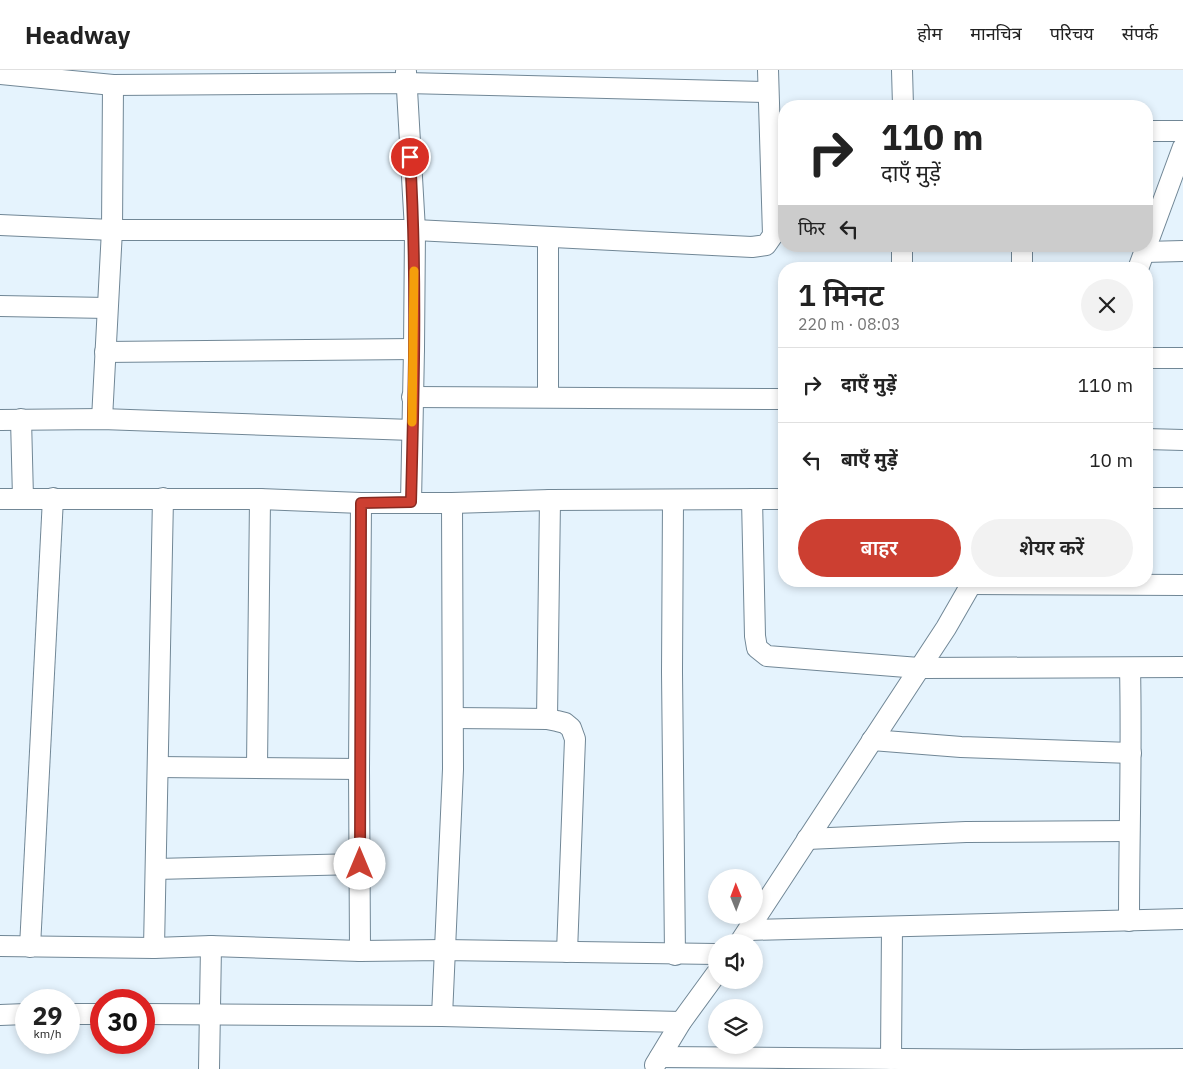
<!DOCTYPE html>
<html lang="hi">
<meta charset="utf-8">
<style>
:root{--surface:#fff;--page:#f2f2f2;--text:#222;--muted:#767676;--line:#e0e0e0;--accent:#cc3f31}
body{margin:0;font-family:"IBM Plex Sans","Noto Sans Devanagari",sans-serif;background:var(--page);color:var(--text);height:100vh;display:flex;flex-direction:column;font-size:19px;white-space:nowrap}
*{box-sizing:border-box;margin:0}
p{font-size:16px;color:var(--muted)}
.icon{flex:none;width:28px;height:28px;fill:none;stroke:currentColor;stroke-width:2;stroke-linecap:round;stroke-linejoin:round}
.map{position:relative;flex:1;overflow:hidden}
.drawer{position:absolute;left:778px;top:192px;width:375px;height:325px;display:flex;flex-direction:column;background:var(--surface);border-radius:20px;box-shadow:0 2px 8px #0003}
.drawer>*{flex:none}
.hud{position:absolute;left:778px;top:30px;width:375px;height:152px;border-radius:20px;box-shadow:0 2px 8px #0003;background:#fff;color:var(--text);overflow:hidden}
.needle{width:32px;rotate:359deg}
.fabs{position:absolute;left:708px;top:799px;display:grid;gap:10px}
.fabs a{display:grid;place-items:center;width:55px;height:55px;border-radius:50%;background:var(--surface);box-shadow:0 2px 8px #0003;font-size:25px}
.speed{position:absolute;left:15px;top:919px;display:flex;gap:10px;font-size:25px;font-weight:700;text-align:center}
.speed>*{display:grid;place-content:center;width:65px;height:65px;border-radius:50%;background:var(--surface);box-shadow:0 2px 8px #0003;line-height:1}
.speed small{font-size:12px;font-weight:400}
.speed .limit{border:8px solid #d22;background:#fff;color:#111}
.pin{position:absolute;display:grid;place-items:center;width:42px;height:42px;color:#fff;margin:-21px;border:2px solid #fff;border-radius:50%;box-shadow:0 1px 5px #0007}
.me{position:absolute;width:55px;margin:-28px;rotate:0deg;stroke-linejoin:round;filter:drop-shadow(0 0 4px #0008)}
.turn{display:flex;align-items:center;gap:18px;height:105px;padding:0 20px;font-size:22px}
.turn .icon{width:65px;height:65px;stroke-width:2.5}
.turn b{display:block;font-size:35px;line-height:42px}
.then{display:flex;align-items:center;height:48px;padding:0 20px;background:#0003;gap:10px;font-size:19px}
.round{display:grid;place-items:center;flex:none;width:52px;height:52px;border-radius:26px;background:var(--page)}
.head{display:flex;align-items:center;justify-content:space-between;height:85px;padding:0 20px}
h1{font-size:30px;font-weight:600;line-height:38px}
.primary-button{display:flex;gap:10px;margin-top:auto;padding:10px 20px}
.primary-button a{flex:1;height:58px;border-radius:30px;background:var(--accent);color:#fff;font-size:20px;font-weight:600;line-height:58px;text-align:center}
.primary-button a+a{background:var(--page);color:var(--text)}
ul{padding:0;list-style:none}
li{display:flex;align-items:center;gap:15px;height:75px;padding:0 20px;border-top:1px solid var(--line)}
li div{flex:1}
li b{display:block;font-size:19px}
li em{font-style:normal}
header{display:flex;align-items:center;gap:30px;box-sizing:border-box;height:70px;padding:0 25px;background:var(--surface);border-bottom:1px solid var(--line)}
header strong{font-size:24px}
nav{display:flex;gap:28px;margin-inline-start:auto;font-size:18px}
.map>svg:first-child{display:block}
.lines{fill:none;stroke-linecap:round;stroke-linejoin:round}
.street-casing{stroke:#718796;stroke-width:22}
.street{stroke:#fff;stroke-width:20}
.route-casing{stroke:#852920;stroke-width:12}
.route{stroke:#cc3f31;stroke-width:9}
.slow{stroke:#f59e0b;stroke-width:9}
</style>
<header>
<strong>Headway</strong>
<nav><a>होम</a><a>मानचित्र</a><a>परिचय</a><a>संपर्क</a></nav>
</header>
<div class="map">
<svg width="1183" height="999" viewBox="0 0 1183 999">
<rect width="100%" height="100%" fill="#e5f3fd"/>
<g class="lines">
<defs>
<g id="street">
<path d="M 902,0 L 903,36"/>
<path d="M 406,2 L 415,160 L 414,279 L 411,432"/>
<path d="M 0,4 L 113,15 L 406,13 L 768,22"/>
<path d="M 1146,61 L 1183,61"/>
<path d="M 0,155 L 112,160 L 415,160 L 752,177 L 766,175 L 773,165 L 768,0"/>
<path d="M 548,167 L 548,327"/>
<path d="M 1022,176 L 1022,199"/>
<path d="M 1145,182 L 1183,181"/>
<path d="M 902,199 L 902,176"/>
<path d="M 1138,199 L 1183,77"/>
<path d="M 0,236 L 107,238"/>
<path d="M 105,282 L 414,279"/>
<path d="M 1146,288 L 1183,288"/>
<path d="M 412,327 L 784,329"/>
<path d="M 21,349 L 23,428"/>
<path d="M 102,349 L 112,160 L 113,15"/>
<path d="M 0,350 L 102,349 L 412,360"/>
<path d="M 1146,369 L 1183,370"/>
<path d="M 1146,428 L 1183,428"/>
<path d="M 0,429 L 260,429 L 361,433 L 452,433 L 550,430 L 784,429"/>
<path d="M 752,429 L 755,566 L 757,578 L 767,586 L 919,598 L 1183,597"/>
<path d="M 673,430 L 672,602 L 675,885"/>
<path d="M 972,514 L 1183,515"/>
<path d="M 453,648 L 547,649 L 557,651 L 565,653 L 571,658 L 575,669 L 567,882"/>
<path d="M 547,649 L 550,430"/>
<path d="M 872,670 L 961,677 L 1131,683"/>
<path d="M 158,697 L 359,699"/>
<path d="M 257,697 L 260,429"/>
<path d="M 807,769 L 966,762 L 1129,761"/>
<path d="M 156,799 L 359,794"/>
<path d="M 1129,851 C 1129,766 1132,682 1130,598"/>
<path d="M 749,860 L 1183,849"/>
<path d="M 740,872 L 946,558 L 973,511"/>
<path d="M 0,876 L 154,878 L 211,876 L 360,881 L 444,880 L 716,884"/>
<path d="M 30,877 L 53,428"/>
<path d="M 154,878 L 163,428"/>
<path d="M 360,881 L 359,699 L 361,433"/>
<path d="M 69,944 L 101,944"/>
<path d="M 144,944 L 442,946 L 681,952"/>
<path d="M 0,945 L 26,944"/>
<path d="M 442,946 L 453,699 L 452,433"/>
<path d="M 660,987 L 1018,990"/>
<path d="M 891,989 L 892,857"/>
<path d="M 655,995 L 681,952 L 716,904"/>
<path d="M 209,999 L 211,876"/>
<path d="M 1019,999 L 1018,990 L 1183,989"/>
</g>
</defs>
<use href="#street" class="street-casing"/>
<use href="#street" class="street"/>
</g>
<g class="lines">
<defs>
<path id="route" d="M 360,794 L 361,433 L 411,432 C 414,317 417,202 410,87"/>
</defs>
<use href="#route" class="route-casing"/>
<use href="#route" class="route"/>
<path class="slow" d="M 412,352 L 414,201"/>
</g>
</svg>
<div class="fabs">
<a><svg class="needle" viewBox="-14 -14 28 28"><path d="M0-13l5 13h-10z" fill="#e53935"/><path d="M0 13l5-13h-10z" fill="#767676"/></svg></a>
<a><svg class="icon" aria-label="sound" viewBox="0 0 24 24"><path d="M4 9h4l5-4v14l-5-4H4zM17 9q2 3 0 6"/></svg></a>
<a><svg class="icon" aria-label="layers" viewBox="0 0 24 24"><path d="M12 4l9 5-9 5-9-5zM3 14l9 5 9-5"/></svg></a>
</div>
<div class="speed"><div>29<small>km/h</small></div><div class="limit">30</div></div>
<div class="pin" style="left:410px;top:87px;background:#d93025"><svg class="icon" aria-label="arrive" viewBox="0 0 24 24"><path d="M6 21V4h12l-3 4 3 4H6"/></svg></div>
<svg class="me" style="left:360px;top:794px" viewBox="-20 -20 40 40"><circle r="19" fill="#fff"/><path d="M0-13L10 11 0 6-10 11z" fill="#cc3f31"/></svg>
<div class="hud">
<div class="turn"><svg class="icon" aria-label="right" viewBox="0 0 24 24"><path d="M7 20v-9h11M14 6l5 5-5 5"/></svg><div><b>110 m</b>दाएँ मुड़ें</div></div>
<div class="then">फिर<svg class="icon" aria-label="left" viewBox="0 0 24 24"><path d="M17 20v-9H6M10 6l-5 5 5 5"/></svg></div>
</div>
<section class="drawer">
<div class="head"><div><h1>1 मिनट</h1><p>220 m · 08:03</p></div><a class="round"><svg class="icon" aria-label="close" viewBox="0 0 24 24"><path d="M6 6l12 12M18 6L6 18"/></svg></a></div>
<ul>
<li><svg class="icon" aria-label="right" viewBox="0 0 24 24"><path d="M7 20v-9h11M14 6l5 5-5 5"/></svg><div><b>दाएँ मुड़ें</b></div><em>110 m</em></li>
<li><svg class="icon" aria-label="left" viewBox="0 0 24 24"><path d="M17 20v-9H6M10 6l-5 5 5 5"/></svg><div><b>बाएँ मुड़ें</b></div><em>10 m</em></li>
</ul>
<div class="primary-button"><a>बाहर</a><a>शेयर करें</a></div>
</section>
</div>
